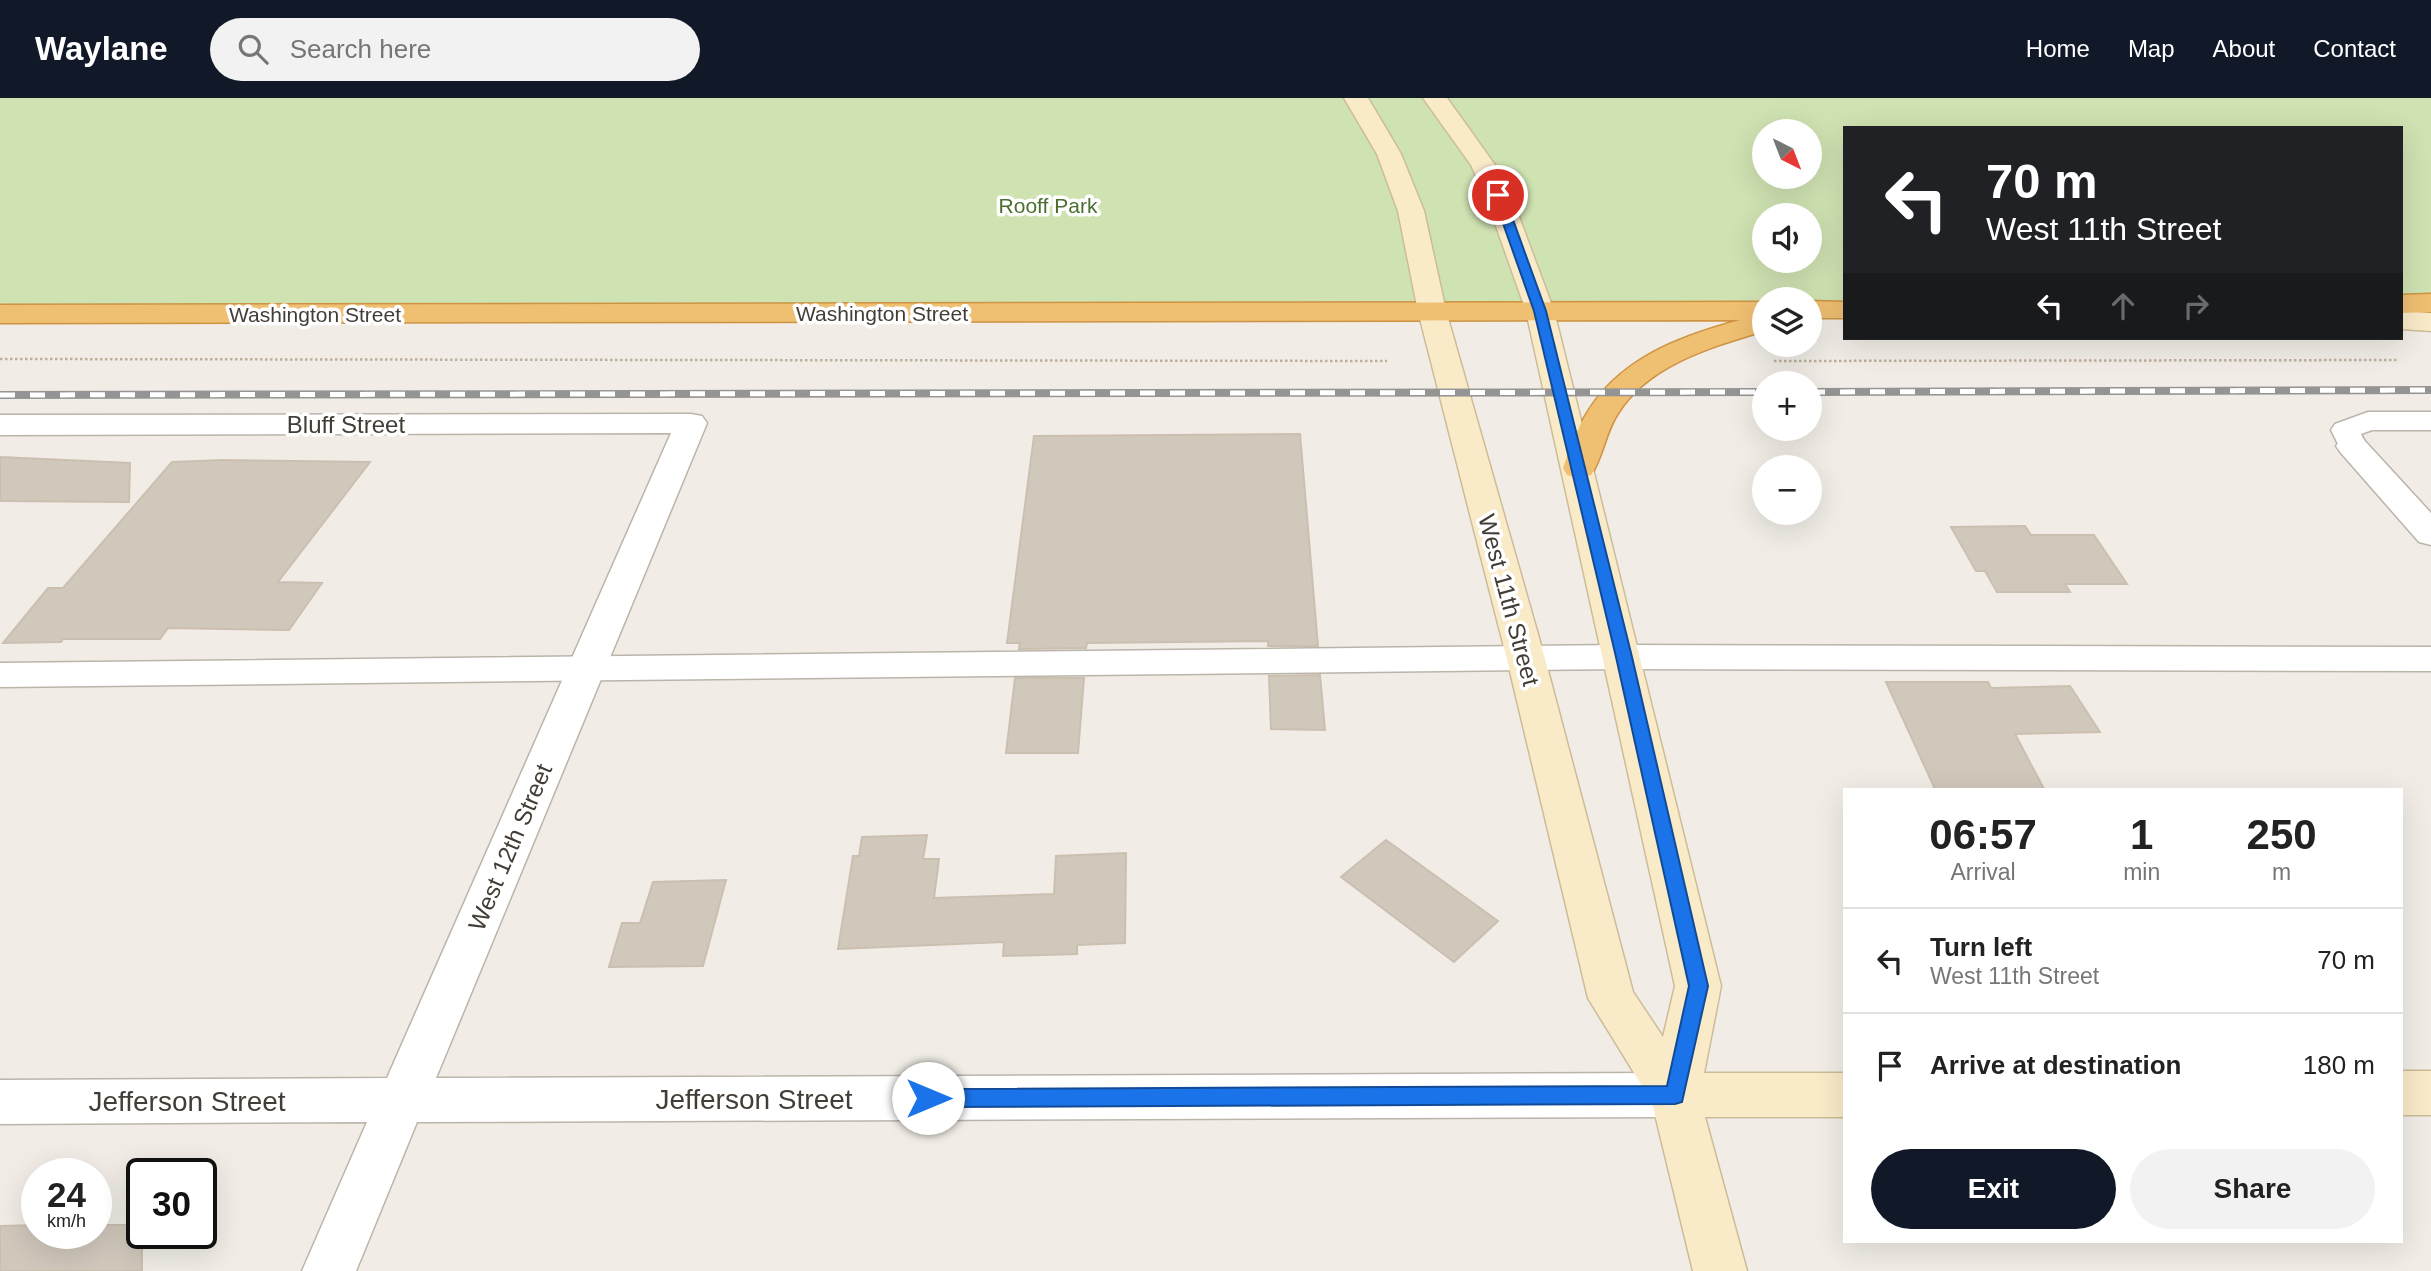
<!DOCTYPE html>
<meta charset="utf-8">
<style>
:root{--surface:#fff;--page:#f2f2f2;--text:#222;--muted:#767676;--line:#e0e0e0;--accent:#111827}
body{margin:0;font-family:Arial,sans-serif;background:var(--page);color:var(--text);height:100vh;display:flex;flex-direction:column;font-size:26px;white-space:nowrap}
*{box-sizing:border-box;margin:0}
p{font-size:23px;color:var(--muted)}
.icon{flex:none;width:38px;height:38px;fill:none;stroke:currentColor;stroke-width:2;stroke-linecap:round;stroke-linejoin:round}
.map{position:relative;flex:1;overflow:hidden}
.details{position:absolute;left:1843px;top:690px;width:560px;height:455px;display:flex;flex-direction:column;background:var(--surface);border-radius:0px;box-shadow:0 7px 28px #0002}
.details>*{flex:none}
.guide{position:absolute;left:1843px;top:28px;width:560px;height:214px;border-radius:0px;box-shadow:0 7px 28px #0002;background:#202124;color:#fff;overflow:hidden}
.needle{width:46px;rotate:138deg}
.tools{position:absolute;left:1752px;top:21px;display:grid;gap:14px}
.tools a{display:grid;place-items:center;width:70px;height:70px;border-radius:50%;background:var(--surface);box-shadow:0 7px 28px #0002;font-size:35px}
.speed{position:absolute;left:21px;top:1060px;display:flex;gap:14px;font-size:35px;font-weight:700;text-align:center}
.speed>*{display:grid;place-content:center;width:91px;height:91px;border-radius:50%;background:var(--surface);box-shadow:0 7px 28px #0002;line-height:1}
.speed small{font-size:18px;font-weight:400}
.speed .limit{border:4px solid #111;border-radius:10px;background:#fff;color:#111}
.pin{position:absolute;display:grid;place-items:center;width:60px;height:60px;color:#fff;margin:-30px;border:4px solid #fff;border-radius:50%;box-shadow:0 2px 7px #0007}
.me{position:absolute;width:77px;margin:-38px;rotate:90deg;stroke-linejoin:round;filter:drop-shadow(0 0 5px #0008)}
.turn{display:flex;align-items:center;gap:24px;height:147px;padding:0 28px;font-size:32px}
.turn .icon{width:91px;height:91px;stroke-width:2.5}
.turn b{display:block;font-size:49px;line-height:60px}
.lanes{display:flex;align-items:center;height:66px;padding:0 28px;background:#0003;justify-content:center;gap:35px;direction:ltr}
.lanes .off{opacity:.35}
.eta{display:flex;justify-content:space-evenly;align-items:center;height:119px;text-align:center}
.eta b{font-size:42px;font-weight:800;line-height:49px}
.button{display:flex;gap:14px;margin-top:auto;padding:14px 28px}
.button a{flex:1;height:80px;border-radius:42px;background:var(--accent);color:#fff;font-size:28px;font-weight:800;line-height:80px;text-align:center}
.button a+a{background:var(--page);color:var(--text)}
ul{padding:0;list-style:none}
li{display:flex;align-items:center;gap:21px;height:105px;padding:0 28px;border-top:2px solid var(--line)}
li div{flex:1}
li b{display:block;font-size:26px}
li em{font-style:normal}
header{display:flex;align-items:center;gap:42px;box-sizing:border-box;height:98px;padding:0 35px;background:var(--accent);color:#fff}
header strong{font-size:33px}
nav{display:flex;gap:38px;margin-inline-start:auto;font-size:24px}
.search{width:490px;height:63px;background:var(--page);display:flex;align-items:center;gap:18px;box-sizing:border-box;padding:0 24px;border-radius:38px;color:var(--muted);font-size:26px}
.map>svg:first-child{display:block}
.green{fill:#cfe2b2;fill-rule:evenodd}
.building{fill:#d1c8bc;stroke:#cbbfb0;stroke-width:2}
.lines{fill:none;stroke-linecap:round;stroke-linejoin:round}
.lane-casing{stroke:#bbb4a9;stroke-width:3}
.street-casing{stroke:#bbb4a9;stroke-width:3}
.secondary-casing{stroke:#ccbc99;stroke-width:3}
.highway-casing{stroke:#cd9343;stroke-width:3}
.path{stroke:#bcaf9c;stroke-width:2.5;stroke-dasharray:2.5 2.5;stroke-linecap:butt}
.lane{fill:#fff;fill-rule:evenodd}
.street{fill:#fff;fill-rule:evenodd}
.secondary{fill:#f9eac8;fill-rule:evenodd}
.highway{fill:#efbf72;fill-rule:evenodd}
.rail-casing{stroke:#949494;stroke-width:8}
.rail{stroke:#fff;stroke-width:5;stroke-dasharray:15;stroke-linecap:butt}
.route{fill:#1a73e8;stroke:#114b97;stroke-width:2}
.labels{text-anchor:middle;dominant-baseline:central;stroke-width:7;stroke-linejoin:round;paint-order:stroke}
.far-park-label{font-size:21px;fill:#4b6e2f;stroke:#fff}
.far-street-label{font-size:21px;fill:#433d36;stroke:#fff}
.street-label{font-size:24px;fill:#433d36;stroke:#fff}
.near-street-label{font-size:28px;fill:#433d36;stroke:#fff}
</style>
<header>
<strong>Waylane</strong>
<div class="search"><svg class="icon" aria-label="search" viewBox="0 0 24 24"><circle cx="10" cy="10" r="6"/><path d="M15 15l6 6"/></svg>Search here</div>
<nav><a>Home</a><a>Map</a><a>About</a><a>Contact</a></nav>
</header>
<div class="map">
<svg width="2431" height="1173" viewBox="0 0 2431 1173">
<rect width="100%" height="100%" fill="#f1ede6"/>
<path class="green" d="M 0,0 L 2431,0 L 2431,205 L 2401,206 L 2401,30 L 1844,30 L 1844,212 L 1810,212 L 1810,201 L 1764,201 L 1764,213 L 0,216 ZM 1764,33 L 1810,33 L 1810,79 L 1764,79 ZM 1764,117 L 1810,117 L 1810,163 L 1764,163 Z"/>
<g class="building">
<path d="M 1300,336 L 1318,548 L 1268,548 L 1268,543 L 1087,545 L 1086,550 L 1019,551 L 1020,545 L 1007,545 L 1034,338 Z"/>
<path d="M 0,359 L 130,365 L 129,404 L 0,403 Z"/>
<path d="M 222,362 L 370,364 L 278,484 L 322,485 L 289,532 L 168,530 L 160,541 L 63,541 L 61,544 L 3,545 L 48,490 L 63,490 L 172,364 Z"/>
<path d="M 2025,428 L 2031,437 L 2094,437 L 2127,486 L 2065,486 L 2070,494 L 1997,494 L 1985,473 L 1976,473 L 1951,429 Z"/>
<path d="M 1320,577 L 1325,632 L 1271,631 L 1269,578 Z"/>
<path d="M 1015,580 L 1084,580 L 1078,655 L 1006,655 Z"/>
<path d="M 1886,584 L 1988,584 L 1991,590 L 2070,588 L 2100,634 L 2015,636 L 2044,691 L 1935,691 Z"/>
<path d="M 927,737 L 923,761 L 939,761 L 934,800 L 1054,796 L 1056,758 L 1126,755 L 1125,845 L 1077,847 L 1077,856 L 1003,858 L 1004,844 L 838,851 L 853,758 L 859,758 L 862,739 Z"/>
<path d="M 1386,742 L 1498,823 L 1454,864 L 1341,779 Z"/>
<path d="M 726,782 L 703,868 L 609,869 L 622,825 L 640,825 L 653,784 Z"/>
<path d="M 37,1127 L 37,1136 L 96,1136 L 96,1127 L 142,1127 L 142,1173 L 0,1173 L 0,1128 Z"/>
</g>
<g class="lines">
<defs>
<g id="lane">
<path d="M 2368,314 L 2431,314 L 2431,332 L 2372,332 L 2361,336 L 2367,348 L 2362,354 L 2352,357 L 2342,354 L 2331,332 L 2335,326 Z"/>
<path d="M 1624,547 L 2431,549 L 2431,573 L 1624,571 L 0,589 L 0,565 Z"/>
</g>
<g id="street">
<path d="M 691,316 L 702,318 L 707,325 L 436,980 L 1675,975 L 1692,982 L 1700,997 L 1692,1012 L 1675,1019 L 417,1024 L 356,1173 L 302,1173 L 367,1024 L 0,1026 L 0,982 L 387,980 L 671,335 L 0,337 L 0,317 Z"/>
<path d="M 2352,338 L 2363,341 L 2431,415 L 2431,447 L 2419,444 L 2341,355 L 2336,348 L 2341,341 Z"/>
</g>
<g id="secondary">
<path d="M 1344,0 L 1368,0 L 1401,56 L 1424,113 L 1446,213 L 1545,561 L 1633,894 L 1663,939 L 1675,888 L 1526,213 L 1485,97 L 1471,67 L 1423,0 L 1447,0 L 1495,67 L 1511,97 L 1554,213 L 1721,888 L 1704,975 L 1844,975 L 1844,1019 L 1705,1019 L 1747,1173 L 1693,1173 L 1652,1004 L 1588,900 L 1507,561 L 1418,213 L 1398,113 L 1377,56 Z"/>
<path d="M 2401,213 L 2431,215 L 2431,233 L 2401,231 Z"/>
<rect x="2401" y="973" width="30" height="44"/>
</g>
<g id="highway">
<path d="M 2431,196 L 2431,214 L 2401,215 L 2401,197 Z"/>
<path d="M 1810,203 L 1844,204 L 1844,220 L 1810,220 Z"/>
<path d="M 1764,204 L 1764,233 C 1711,249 1647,267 1617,317 C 1605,336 1603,359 1591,377 L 1579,380 L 1567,377 L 1563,370 C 1569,353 1575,336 1584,320 C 1617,261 1678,239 1740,222 L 0,225 L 0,207 Z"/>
</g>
</defs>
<use href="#lane" class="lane-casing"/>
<use href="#street" class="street-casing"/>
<use href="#secondary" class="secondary-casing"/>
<use href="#highway" class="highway-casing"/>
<g class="path">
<path d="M 0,261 L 1387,263"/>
<path d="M 1774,263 L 2398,262"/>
</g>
<use href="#lane" class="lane"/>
<use href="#street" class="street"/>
<use href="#secondary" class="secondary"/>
<use href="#highway" class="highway"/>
<defs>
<g id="rail">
<path d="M 1810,294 L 2431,292"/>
<path d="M 0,297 L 1764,294"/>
</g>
</defs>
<use href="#rail" class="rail-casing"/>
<use href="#rail" class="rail"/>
</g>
<path class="route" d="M 1498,94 L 1504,97 L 1546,213 L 1632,559 L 1708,888 L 1682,1004 L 1675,1006 L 928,1009 L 920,1007 L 917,1000 L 920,994 L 928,991 L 1667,988 L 1689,888 L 1616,559 L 1534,213 L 1493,97 Z"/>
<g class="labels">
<g class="far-park-label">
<text x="1048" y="107">Rooff Park</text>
</g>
<g class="far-street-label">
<text x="882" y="215">Washington Street</text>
<text x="315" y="216">Washington Street</text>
</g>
<g class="street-label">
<text x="346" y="326">Bluff Street</text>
<text transform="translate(1509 502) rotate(75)">West 11th Street</text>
<text transform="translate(510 749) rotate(-67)">West 12th Street</text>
</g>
<g class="near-street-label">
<text x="754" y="1001">Jefferson Street</text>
<text x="187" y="1003">Jefferson Street</text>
</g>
</g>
</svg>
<div class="tools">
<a><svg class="needle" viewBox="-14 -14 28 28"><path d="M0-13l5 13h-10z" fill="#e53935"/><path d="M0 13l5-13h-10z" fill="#767676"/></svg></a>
<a><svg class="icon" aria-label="sound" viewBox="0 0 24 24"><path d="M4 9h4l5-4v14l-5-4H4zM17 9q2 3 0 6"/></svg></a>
<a><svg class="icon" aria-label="layers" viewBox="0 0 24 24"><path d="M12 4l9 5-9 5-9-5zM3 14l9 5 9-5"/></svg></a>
<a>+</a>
<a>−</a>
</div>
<div class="speed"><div>24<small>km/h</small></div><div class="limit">30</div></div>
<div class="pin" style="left:1498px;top:97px;background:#d93025"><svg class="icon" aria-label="arrive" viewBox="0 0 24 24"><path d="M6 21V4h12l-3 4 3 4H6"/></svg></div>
<svg class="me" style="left:928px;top:1000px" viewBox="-20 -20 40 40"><circle r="19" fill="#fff"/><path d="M0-13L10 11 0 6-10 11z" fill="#1a73e8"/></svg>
<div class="guide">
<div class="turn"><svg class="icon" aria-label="left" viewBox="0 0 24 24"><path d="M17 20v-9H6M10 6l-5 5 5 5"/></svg><div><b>70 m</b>West 11th Street</div></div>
<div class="lanes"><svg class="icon" aria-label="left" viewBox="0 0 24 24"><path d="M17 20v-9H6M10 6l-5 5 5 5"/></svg><svg class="icon off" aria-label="ahead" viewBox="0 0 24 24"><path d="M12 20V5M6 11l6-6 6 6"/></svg><svg class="icon off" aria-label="right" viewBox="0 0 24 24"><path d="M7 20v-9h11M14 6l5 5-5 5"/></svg></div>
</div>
<section class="details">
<div class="eta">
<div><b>06:57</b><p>Arrival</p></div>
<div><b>1</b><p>min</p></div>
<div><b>250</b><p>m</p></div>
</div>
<ul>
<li><svg class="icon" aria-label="left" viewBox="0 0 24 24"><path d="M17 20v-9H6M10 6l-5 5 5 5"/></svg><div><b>Turn left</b><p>West 11th Street</p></div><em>70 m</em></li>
<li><svg class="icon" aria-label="arrive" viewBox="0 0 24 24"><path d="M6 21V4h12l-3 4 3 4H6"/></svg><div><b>Arrive at destination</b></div><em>180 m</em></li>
</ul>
<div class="button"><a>Exit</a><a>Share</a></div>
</section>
</div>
